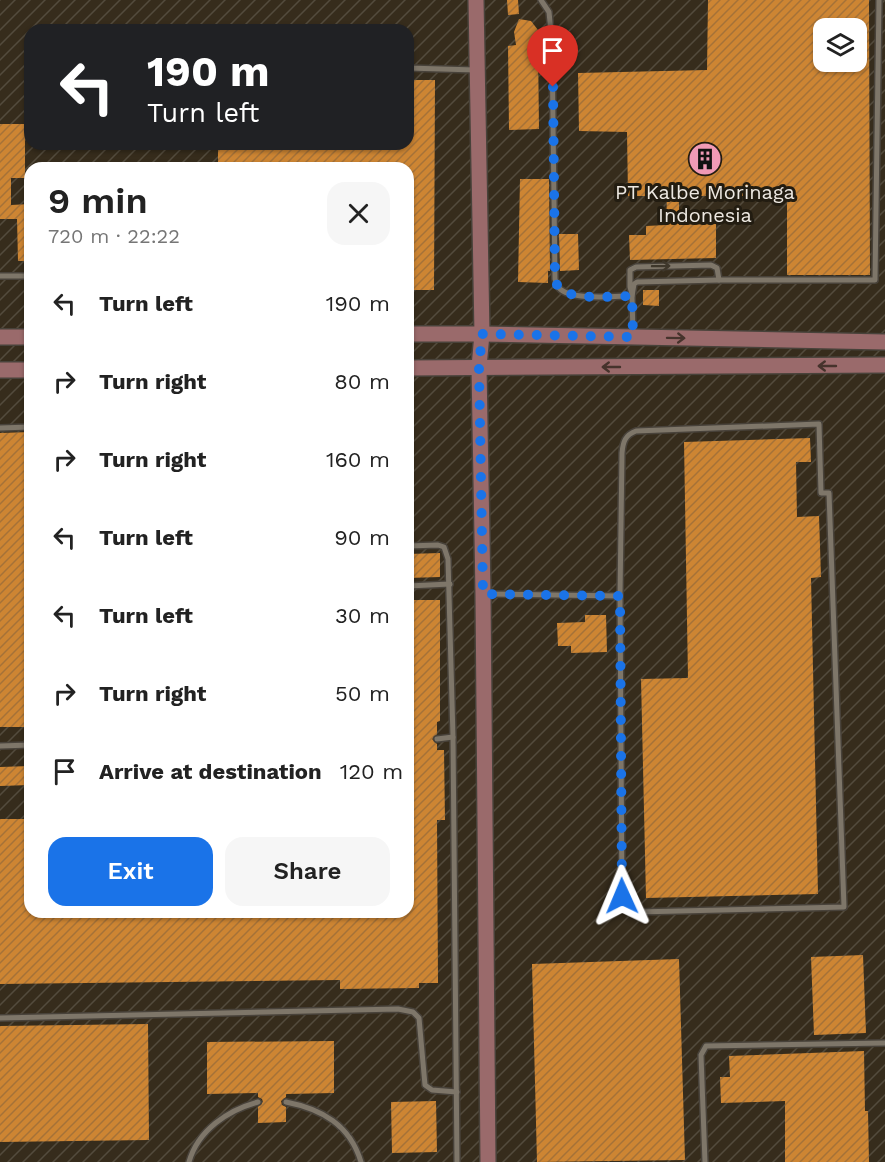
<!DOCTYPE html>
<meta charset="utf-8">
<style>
:root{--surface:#fff;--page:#f6f6f6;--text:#222;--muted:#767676;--accent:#1a73e8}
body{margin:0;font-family:"Work Sans",sans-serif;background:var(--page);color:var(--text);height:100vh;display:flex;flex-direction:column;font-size:22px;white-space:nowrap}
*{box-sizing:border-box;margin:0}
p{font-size:20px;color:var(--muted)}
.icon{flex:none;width:33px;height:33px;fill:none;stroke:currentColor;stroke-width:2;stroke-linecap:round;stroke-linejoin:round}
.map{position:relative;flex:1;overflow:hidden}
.drawer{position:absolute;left:24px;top:162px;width:390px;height:756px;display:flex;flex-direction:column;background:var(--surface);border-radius:18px;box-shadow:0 2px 4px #0004}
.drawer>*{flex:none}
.hud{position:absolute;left:24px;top:24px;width:390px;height:126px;border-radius:18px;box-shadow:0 2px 4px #0004;background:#202124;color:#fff;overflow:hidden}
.tools{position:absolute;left:813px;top:18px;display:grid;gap:12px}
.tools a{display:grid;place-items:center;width:54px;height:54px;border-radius:12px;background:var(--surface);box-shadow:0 2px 4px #0004;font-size:30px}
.pin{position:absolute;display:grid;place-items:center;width:51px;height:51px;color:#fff;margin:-62px -26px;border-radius:50% 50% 50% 0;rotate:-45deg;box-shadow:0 0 6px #0007}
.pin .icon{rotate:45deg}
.me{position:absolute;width:66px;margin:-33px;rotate:359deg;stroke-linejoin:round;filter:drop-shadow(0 0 4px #0008)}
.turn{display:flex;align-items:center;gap:21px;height:126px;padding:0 24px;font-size:27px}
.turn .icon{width:78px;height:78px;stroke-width:2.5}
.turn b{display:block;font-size:42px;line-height:51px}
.round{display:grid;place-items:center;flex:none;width:63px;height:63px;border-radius:18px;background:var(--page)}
.summary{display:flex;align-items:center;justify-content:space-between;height:102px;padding:0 24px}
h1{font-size:36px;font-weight:600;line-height:45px}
.primary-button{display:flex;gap:12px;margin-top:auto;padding:12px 24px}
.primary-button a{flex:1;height:69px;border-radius:18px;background:var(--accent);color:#fff;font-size:24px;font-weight:600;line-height:69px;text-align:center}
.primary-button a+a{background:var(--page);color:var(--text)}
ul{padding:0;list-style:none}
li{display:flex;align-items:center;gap:18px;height:78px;padding:0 24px}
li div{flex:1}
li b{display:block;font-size:22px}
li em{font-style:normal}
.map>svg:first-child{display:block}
.industrial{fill:url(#industrial-furrows);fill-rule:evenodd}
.building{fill:url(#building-hatch);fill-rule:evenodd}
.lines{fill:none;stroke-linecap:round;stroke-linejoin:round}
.lane-casing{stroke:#48423a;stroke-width:8}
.secondary-casing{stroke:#48423a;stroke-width:18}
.lane{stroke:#7e7669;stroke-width:5}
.secondary{stroke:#9a6a6b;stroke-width:15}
.oneway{stroke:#3e372b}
.oneway2{stroke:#46332c}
.route{stroke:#1a73e8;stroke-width:10;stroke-dasharray:0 18}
.labels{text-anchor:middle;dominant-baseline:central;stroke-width:6;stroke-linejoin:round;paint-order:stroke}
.poi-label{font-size:20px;fill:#ede8e1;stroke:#221c11}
</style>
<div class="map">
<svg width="885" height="1162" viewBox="0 0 885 1162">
<defs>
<pattern id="industrial-furrows" width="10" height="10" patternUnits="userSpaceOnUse" patternTransform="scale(1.5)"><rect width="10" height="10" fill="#362c1c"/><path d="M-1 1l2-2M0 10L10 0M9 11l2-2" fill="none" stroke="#534b3d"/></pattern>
<pattern id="building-hatch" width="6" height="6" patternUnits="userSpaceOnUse" patternTransform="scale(1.5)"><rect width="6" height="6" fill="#cd8533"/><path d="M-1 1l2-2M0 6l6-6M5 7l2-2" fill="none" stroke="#a57238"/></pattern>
</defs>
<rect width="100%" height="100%" fill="#2c251b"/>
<path class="industrial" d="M 0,0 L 885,0 L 885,1162 L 0,1162 ZM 824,28 L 856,28 L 856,62 L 824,62 ZM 30,30 L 408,30 L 408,144 L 30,144 ZM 30,168 L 408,168 L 408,912 L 30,912 Z"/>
<g class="building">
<path d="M 507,0 L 518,0 L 519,14 L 508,15 Z"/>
<path d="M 708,0 L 869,0 L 870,275 L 787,275 L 787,187 L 748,188 L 748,196 L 679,196 L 679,225 L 716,224 L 716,258 L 630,260 L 629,235 L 646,235 L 646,226 L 666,225 L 667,196 L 628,196 L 627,132 L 579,131 L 578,73 L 707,70 ZM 824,28 L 856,28 L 856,62 L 824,62 Z"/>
<path d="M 519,19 L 531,21 L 538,30 L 534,45 L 538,45 L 539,129 L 509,130 L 508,46 L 516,45 L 514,32 Z"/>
<path d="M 408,80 L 435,80 L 434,290 L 408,290 L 408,168 L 218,168 L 218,144 L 408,144 Z"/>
<path d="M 0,124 L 25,124 L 25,178 L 11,178 L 11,205 L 30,204 L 30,261 L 18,261 L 17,219 L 0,219 Z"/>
<path d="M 520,179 L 549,179 L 550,271 L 548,271 L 548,283 L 518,282 Z"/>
<path d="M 559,234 L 578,234 L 579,270 L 560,271 Z"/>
<path d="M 643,290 L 659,290 L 659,306 L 643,305 Z"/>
<path d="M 30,432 L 30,727 L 0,727 L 0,433 Z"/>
<path d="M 810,438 L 811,462 L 796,462 L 797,517 L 819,516 L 821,577 L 811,578 L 818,894 L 646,898 L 641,679 L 688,678 L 684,442 Z"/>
<path d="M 440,553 L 440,577 L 408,578 L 408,554 Z"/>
<path d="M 408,600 L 440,600 L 440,721 L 437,722 L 437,734 L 432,739 L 437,744 L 437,750 L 444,750 L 445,820 L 437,820 L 438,983 L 419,983 L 419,988 L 340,989 L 340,980 L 0,984 L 0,819 L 30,819 L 30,912 L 408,912 Z"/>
<path d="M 585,615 L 606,615 L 607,652 L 571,653 L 571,646 L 558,646 L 557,623 L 585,622 Z"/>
<path d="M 30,766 L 30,785 L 0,786 L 0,767 Z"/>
<path d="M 863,955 L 866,1033 L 814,1035 L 811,957 Z"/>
<path d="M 679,959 L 685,1160 L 537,1162 L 532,964 Z"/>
<path d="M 148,1024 L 149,1140 L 0,1142 L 0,1026 Z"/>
<path d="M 334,1041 L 334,1093 L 286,1094 L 286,1097 L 281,1101 L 282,1105 L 286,1107 L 286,1122 L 258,1123 L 258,1107 L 263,1102 L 262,1099 L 258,1097 L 258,1093 L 207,1094 L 207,1042 Z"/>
<path d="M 864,1051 L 865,1111 L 868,1111 L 869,1162 L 785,1162 L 785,1101 L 721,1103 L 720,1077 L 730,1077 L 729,1056 Z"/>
<path d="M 436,1101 L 437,1152 L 392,1153 L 391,1102 Z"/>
</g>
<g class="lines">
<defs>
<g id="lane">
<path d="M 541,0 L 549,12 L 552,42 L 555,279 C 556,282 557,286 559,288 C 571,301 616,296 632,296"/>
<path d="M 408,68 L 475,70"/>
<path d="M 0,276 L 30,276"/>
<path d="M 632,294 L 630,287 L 630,270 L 636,267 L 711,265 L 717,268 L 719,280"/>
<path d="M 633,334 L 632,296 L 634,284 L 637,282 L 719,280 L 875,280 L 879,0"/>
<path d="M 819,424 L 821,493 L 829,493 L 844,907 L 637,912 L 627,904 L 622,896 L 620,596 L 622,453 C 623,442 625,435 636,431 Z"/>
<path d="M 0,428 L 30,427"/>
<path d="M 408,546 L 438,545 L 444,547 L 448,559 L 453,737 L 457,1162"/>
<path d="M 408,586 L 450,584"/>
<path d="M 485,594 L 620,596"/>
<path d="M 437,739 L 453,737"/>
<path d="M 0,746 L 30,745"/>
<path d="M 0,1018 L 398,1009 L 413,1012 L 419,1018 L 425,1085 L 432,1090 L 457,1092"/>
<path d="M 286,1102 C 322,1109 350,1125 361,1162"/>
<path d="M 189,1162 C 198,1130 228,1110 258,1102"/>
<path d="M 705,1162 L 701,1055 L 706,1046 L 885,1043"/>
</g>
<g id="secondary">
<path d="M 476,0 L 482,334 L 479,367 L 483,594 L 488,1162"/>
<path d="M 408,334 L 482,334 L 885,342"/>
<path d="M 0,337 L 30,337"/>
<path d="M 408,368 L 885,365"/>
<path d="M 0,370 L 30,370"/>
</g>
</defs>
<use href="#lane" class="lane-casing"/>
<use href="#secondary" class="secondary-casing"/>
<use href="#lane" class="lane"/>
<use href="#secondary" class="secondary"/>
</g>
<defs><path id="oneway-shaft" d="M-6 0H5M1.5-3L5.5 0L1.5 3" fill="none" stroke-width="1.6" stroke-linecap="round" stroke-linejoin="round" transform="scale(1.5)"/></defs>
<use class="oneway" href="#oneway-shaft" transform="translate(661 266) rotate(-1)"/>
<g class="oneway2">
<use href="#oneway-shaft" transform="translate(676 338) rotate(1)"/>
<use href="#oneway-shaft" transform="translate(827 366) rotate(180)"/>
<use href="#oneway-shaft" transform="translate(611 367) rotate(180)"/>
</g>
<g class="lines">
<path class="route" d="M 553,87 L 555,279 C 556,282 557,286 559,288 C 571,301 616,296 632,296 L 633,337 L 482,334 L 479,368 L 483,594 L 620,596 L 622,896"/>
</g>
<defs>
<symbol id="building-disc" viewBox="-11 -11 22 22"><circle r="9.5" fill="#f09ab6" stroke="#221c11"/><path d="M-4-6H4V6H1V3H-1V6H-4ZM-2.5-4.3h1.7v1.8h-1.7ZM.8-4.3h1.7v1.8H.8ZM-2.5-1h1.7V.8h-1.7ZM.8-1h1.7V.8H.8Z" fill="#111"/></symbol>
</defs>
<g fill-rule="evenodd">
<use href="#building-disc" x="686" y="140" width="38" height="38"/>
</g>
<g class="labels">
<g class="poi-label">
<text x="705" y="192">PT Kalbe Morinaga<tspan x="705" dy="23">Indonesia</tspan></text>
</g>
</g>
</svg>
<div class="tools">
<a><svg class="icon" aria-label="layers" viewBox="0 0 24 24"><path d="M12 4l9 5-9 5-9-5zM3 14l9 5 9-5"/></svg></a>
</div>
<div class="pin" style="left:553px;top:87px;background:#d93025"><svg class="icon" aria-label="arrive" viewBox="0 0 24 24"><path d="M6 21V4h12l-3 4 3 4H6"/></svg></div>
<svg class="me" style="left:622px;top:896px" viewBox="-20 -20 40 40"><path d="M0-17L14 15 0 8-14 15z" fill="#1a73e8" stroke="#fff" stroke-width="4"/></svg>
<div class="hud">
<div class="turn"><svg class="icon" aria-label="left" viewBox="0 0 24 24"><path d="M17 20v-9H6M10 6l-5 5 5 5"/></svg><div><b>190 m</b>Turn left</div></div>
</div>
<section class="drawer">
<div class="summary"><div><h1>9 min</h1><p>720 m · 22:22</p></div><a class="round"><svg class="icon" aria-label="close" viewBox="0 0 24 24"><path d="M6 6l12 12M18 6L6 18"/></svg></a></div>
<ul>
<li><svg class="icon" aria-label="left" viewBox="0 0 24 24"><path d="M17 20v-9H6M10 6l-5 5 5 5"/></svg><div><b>Turn left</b></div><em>190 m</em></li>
<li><svg class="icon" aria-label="right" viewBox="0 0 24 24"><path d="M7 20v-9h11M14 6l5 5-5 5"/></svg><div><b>Turn right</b></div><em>80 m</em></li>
<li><svg class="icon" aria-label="right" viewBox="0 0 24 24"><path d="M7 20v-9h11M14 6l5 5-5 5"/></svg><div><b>Turn right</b></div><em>160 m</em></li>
<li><svg class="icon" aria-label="left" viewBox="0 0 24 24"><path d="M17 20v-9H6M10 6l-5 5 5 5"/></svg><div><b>Turn left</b></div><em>90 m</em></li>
<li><svg class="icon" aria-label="left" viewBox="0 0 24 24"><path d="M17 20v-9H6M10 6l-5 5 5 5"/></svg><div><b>Turn left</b></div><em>30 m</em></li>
<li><svg class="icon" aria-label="right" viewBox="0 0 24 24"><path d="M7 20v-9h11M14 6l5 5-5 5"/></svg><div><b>Turn right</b></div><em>50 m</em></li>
<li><svg class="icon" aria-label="arrive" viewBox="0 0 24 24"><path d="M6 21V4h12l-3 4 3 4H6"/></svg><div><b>Arrive at destination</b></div><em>120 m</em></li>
</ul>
<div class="primary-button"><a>Exit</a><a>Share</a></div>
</section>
</div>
